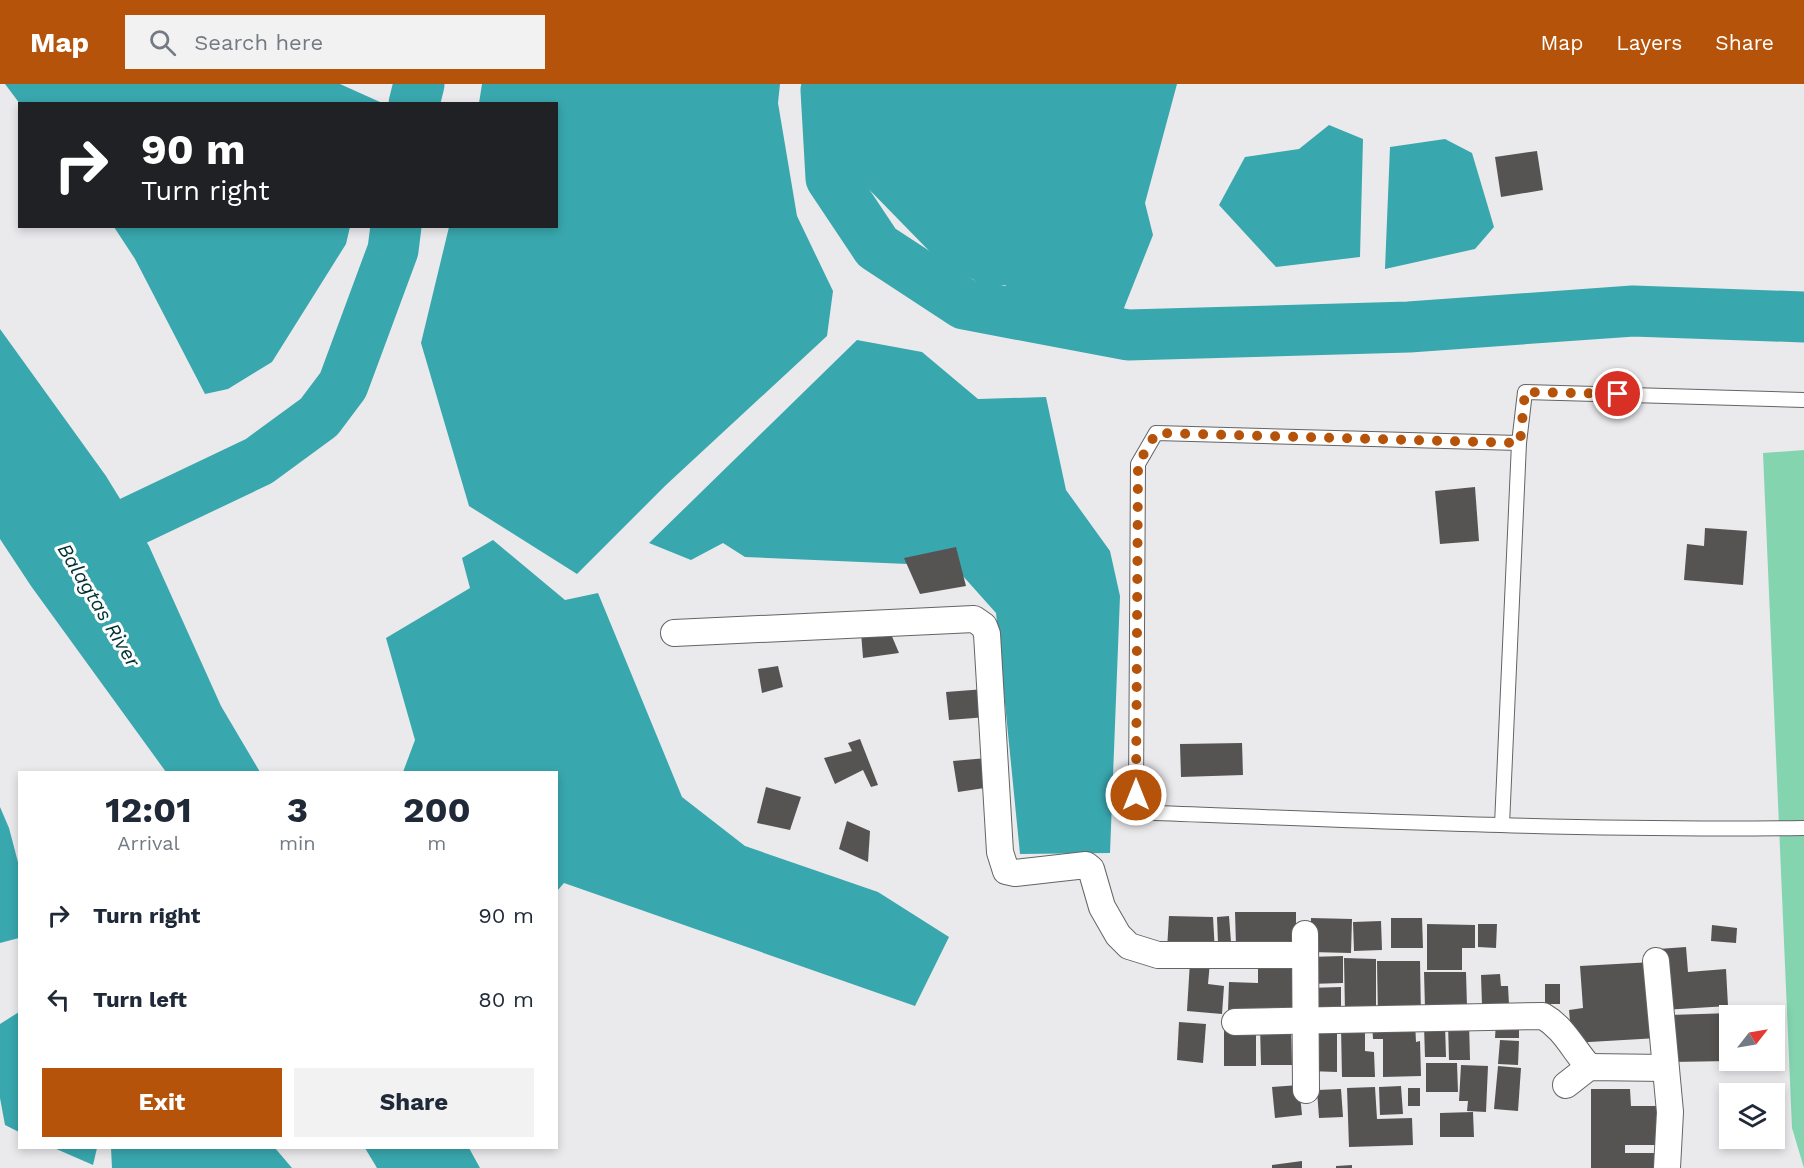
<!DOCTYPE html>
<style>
:root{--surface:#fff;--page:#f2f2f3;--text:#1f2937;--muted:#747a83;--accent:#b45309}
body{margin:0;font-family:"Work Sans",sans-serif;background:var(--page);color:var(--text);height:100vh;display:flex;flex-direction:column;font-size:22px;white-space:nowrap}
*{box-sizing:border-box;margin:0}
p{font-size:20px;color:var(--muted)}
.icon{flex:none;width:33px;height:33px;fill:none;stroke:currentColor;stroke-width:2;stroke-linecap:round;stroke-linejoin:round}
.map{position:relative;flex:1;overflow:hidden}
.side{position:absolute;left:18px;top:687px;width:540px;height:378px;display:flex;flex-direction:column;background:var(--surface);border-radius:0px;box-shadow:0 3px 9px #0003}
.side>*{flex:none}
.hud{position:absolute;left:18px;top:18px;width:540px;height:126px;border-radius:0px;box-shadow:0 3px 9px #0003;background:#202124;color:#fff;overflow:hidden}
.needle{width:39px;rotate:59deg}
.fabs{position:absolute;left:1719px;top:921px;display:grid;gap:12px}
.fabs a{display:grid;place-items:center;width:66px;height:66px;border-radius:0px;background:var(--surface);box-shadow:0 3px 9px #0003;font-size:30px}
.pin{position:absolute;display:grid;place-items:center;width:51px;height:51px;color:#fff;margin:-26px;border:3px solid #fff;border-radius:50%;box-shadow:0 2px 6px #0007}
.me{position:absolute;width:66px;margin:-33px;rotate:0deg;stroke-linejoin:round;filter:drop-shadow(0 0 4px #0008)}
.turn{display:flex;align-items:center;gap:21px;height:126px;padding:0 24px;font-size:27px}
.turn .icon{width:78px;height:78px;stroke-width:2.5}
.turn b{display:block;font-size:42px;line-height:51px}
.eta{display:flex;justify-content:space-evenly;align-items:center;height:102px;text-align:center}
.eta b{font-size:36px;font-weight:700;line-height:42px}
.cta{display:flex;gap:12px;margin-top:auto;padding:12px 24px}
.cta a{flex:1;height:69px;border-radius:0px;background:var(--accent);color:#fff;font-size:24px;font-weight:700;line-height:69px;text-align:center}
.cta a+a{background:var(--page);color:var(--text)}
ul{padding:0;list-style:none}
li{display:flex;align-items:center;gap:18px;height:84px;padding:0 24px}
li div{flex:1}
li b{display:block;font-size:22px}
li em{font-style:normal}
header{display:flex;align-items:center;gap:36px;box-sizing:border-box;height:84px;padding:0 30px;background:var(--accent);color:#fff}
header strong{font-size:28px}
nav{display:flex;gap:33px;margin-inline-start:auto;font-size:21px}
.search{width:420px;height:54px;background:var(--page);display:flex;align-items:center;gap:15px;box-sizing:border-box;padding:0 21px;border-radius:0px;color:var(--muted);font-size:22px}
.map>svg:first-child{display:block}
.green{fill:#84d4b0}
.water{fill:#39a7ae}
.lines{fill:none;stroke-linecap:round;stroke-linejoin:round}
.river{stroke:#39a7ae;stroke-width:51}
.building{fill:#565453}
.service-casing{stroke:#646466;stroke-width:16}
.minor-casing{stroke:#646466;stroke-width:28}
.service{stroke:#fff;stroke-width:14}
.minor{stroke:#fff;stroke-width:26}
.route{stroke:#b45309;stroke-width:10;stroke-dasharray:0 18}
.labels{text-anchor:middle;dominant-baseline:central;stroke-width:6;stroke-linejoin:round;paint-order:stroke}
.water-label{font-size:20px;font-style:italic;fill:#003336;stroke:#fff}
</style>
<header>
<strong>Map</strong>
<div class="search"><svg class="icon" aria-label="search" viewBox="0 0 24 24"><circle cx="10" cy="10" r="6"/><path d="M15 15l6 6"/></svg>Search here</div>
<nav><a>Map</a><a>Layers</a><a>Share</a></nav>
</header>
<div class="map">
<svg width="1804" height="1084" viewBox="0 0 1804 1084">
<rect width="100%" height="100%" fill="#eaeaec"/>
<path class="green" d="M 1804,366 L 1804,1084 L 1792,1044 L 1763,369 Z"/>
<g class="water">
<path d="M 5,0 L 340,0 L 380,18 L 20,20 Z"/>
<path d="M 482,0 L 780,0 L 778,19 L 797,132 L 833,207 L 827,252 L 666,401 L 577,490 L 469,422 L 421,259 L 449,143 L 556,142 L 556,20 L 479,19 Z"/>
<path d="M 847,0 L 1177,0 L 1145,119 L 1153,151 L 1122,229 L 1023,217 L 1005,201 L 984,201 L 941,179 L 853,89 L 844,37 Z"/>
<path d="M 1329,41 L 1363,55 L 1360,173 L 1276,183 L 1219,121 L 1245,73 L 1299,65 Z"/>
<path d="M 1445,55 L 1472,69 L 1494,143 L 1475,165 L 1385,185 L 1390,63 Z"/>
<path d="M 114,143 L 350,143 L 346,160 L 272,278 L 228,305 L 205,310 L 135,175 Z"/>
<path d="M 0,245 L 106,392 L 149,462 L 221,622 L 260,688 L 166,688 L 31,502 L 0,455 Z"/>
<path d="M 857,256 L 922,268 L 978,315 L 1046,313 L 1066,406 L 1110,467 L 1120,512 L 1110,769 L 1020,770 L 996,529 L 954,482 L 745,473 L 723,459 L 691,476 L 649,459 Z"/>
<path d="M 493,456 L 565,516 L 598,509 L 682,713 L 745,762 L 878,808 L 949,853 L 915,922 L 564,799 L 557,807 L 556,688 L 403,688 L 415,656 L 386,554 L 470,504 L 462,474 Z"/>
<path d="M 0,723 L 9,744 L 19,782 L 19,854 L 0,859 Z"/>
<path d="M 19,928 L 19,1048 L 5,1041 L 0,1014 L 0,940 Z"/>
<path d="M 54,1064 L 97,1064 L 93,1081 Z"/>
<path d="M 111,1064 L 275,1064 L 292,1084 L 112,1084 Z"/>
<path d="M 365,1064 L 469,1064 L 480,1084 L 377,1084 Z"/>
</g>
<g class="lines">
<g class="river">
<path d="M 828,0 L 826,6 L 831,94 L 877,163 L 964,220 L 1128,251 L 1409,243 L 1633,227 L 1804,233"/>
<path d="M 414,20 L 419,0"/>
<path d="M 70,467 L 259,377 L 319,333 L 343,301 L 393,166 L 396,142"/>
</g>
</g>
<g class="building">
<path d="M 1537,67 L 1543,106 L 1501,113 L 1495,73 Z"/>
<path d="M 1475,403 L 1479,457 L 1440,460 L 1435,407 Z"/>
<path d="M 1705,444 L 1747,447 L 1743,501 L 1684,496 L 1687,460 L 1704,462 Z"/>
<path d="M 956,463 L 966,502 L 920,510 L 904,474 Z"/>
<path d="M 861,548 L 891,550 L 899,569 L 863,574 Z"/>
<path d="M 778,582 L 783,603 L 762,609 L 758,585 Z"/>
<path d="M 985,605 L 987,633 L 949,636 L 946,608 Z"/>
<path d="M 860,655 L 878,701 L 871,703 L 863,686 L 835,700 L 824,674 L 852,667 L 848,659 Z"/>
<path d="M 1242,659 L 1243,691 L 1181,693 L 1180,660 Z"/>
<path d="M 987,674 L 991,703 L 958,708 L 953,677 Z"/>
<path d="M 766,703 L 801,713 L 790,746 L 757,739 Z"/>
<path d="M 847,737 L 870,747 L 868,778 L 839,765 Z"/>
<path d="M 1235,828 L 1296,828 L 1296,862 L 1236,862 Z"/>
<path d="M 1169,832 L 1213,833 L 1215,868 L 1167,866 Z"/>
<path d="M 1229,832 L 1231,858 L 1218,859 L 1217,833 Z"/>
<path d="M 1311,834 L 1352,835 L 1351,869 L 1310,868 Z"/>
<path d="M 1391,834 L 1422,834 L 1423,864 L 1391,864 Z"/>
<path d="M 1381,837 L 1382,866 L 1354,867 L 1353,838 Z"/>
<path d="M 1427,840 L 1475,841 L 1475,864 L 1462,864 L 1462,886 L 1427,886 Z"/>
<path d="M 1478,840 L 1497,840 L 1496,864 L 1478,863 Z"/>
<path d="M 1712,841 L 1737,844 L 1736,859 L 1711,857 Z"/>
<path d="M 1686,863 L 1688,888 L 1726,885 L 1728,922 L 1663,926 L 1658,865 Z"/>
<path d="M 1258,872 L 1299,873 L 1299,926 L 1228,926 L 1229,898 L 1258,899 Z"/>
<path d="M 1343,872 L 1343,899 L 1309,900 L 1309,873 Z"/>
<path d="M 1344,874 L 1376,875 L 1376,928 L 1345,928 Z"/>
<path d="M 1190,877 L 1210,878 L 1208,900 L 1224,902 L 1222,930 L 1187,927 Z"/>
<path d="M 1377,877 L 1420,877 L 1421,934 L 1378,934 Z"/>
<path d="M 1653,878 L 1658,954 L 1572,959 L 1569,926 L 1583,924 L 1580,882 Z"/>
<path d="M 1424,888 L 1466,888 L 1467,923 L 1425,924 Z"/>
<path d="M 1500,890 L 1501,902 L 1508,902 L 1509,920 L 1482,921 L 1481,891 Z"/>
<rect x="1545" y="900" width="15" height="20"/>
<path d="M 1341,903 L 1341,930 L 1309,931 L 1308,904 Z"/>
<path d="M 1732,929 L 1730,932 L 1730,977 L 1671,978 L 1669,931 Z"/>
<path d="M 1179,938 L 1206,940 L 1203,979 L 1177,976 Z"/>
<path d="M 1415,938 L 1416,958 L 1420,957 L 1421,992 L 1383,993 L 1383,955 L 1373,955 L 1372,939 Z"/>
<path d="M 1469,938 L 1470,976 L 1449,976 L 1448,939 Z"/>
<path d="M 1496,939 L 1519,939 L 1519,954 L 1495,954 Z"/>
<rect x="1224" y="941" width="32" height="41"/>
<path d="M 1291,941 L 1292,981 L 1261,981 L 1260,942 Z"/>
<path d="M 1310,941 L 1337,942 L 1337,988 L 1309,987 Z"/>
<path d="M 1445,941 L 1446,973 L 1425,973 L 1424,942 Z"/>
<path d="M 1341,943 L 1365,943 L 1365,967 L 1374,968 L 1375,993 L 1342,993 Z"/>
<path d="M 1500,956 L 1519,957 L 1518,981 L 1498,980 Z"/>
<path d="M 1426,979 L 1457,979 L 1458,1008 L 1426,1008 Z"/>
<path d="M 1461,981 L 1488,982 L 1486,1028 L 1467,1027 L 1468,1017 L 1459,1017 Z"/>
<path d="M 1498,982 L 1521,984 L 1518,1027 L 1494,1025 Z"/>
<path d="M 1299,1001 L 1302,1031 L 1275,1034 L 1272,1003 Z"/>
<path d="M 1401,1002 L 1403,1030 L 1380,1031 L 1379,1003 Z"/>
<path d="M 1375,1003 L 1377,1035 L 1412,1034 L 1413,1061 L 1349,1063 L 1347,1004 Z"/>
<rect x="1408" y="1004" width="12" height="18"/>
<path d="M 1341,1005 L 1343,1033 L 1319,1034 L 1317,1006 Z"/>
<path d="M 1591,1005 L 1630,1005 L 1631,1022 L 1658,1022 L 1658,1061 L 1625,1061 L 1625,1069 L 1658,1069 L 1658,1084 L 1591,1084 Z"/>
<path d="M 1473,1028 L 1474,1053 L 1440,1053 L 1440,1029 Z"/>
<path d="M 1302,1077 L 1302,1084 L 1272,1084 L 1272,1081 Z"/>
<path d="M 1352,1081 L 1352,1084 L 1336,1084 L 1336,1082 Z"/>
</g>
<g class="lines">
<defs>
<g id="service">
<path d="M 1804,316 L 1525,308 L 1519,359 L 1156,349 L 1138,380 L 1136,711 L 1155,729 C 1372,737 1588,747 1804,744"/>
<path d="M 1502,741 L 1519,359"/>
</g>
<g id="minor">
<path d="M 674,549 L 974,535 L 984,542 L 987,550 L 1000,768 L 1006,787 L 1015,789 L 1086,781 L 1091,785 L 1102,823 L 1118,851 L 1129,862 L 1158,871 L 1304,871"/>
<path d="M 1305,850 L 1306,1006"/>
<path d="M 1656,877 L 1670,1028 L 1667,1084"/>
<path d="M 1235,938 L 1543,932 C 1564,944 1573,965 1589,983"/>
<path d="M 1566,1001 L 1589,983 L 1665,984"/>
</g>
</defs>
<use href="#service" class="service-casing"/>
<use href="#minor" class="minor-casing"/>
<use href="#service" class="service"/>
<use href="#minor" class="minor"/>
</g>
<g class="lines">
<path class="route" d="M 1136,711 L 1138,380 L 1156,349 L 1520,359 L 1525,308 L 1618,310"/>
</g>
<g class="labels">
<g class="water-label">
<text transform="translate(99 521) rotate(59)">Balagtas River</text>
</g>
</g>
</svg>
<div class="fabs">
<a><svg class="needle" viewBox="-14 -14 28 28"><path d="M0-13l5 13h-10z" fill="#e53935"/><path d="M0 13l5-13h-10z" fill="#747a83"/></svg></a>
<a><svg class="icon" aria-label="layers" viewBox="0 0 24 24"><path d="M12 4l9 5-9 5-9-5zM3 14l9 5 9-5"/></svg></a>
</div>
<div class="pin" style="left:1618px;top:310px;background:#d93025"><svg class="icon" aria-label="arrive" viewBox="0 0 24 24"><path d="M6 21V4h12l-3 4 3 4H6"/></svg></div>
<svg class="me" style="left:1136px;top:711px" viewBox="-20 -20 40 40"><circle r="17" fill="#b45309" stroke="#fff" stroke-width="3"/><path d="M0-11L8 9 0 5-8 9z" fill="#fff"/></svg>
<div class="hud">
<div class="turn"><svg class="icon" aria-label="right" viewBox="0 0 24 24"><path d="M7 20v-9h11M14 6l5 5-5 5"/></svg><div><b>90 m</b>Turn right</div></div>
</div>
<section class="side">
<div class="eta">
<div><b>12:01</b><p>Arrival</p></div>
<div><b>3</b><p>min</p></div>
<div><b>200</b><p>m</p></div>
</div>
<ul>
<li><svg class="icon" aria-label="right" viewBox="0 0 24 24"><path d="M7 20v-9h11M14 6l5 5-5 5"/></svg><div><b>Turn right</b></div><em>90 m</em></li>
<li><svg class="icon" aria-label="left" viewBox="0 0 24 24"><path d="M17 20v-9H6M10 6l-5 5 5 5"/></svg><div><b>Turn left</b></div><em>80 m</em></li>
</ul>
<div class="cta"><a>Exit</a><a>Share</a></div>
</section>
</div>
